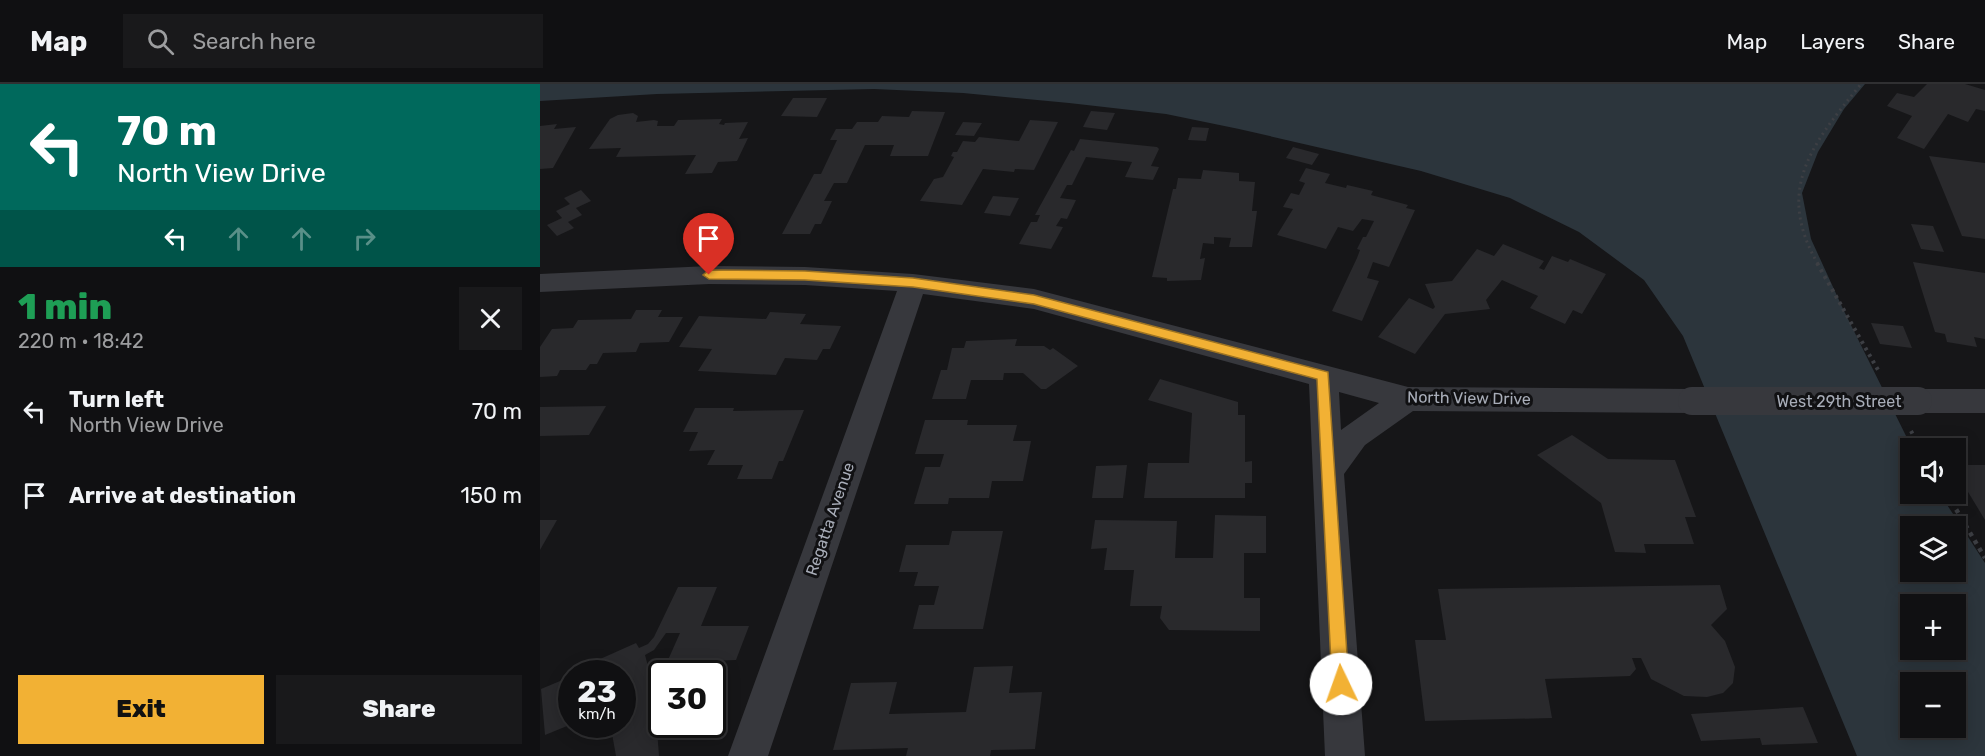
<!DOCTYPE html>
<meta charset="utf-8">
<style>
:root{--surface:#101012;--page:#19191b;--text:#f1f3f6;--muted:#9c9d9f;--line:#303032;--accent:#f2b134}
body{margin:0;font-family:Rubik,sans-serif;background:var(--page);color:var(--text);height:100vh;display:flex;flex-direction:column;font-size:22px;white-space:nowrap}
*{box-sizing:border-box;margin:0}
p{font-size:20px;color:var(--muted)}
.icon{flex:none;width:33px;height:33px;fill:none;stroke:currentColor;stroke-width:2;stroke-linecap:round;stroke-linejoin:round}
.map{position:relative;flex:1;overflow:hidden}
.details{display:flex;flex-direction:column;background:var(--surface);width:540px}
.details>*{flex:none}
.hud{background:#00695c;color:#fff;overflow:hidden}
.buttons{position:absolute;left:1360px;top:354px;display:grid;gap:12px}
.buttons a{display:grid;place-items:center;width:66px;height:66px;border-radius:0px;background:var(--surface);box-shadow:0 3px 15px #0003,0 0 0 2px var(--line);font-size:30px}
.speed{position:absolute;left:18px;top:576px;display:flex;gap:12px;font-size:30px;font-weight:700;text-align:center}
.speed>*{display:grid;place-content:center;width:78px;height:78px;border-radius:50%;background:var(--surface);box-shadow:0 3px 15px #0003,0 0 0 2px var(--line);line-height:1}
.speed small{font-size:15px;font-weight:400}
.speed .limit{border:3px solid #111;border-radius:9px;background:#fff;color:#111}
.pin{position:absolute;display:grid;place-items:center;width:51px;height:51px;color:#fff;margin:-62px -26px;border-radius:50% 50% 50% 0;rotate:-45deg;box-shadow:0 0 6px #0007}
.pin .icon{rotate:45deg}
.me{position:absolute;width:66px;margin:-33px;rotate:357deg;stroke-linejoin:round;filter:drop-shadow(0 0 4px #0008)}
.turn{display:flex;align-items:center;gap:21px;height:126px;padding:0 18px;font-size:27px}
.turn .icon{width:78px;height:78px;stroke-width:2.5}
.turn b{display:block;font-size:42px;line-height:51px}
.lanes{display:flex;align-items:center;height:57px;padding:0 18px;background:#0003;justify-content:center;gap:30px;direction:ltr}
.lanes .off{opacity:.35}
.round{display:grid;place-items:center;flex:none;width:63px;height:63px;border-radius:0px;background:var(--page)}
.overview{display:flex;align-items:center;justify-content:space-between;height:102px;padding:0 18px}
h1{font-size:36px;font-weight:800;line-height:45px;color:#1e9e55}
.cta{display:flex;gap:12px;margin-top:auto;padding:12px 18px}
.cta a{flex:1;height:69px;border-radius:0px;background:var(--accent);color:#111;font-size:24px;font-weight:800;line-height:69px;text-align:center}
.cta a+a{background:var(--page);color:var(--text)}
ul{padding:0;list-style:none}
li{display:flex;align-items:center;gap:18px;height:84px;padding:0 18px}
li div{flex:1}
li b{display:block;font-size:22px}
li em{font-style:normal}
header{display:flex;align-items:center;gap:36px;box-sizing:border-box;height:84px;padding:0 30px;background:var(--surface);border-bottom:2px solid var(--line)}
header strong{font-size:28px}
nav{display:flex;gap:33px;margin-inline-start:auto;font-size:21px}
.search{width:420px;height:54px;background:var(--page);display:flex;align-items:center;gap:15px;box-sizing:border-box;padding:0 21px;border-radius:0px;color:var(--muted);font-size:22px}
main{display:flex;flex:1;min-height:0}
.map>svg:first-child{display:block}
.water{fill:#2c353c;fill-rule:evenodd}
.building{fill:#29292c;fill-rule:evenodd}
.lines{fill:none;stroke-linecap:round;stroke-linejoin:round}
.path-far2{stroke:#3d3f44;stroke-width:3;stroke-dasharray:2 4;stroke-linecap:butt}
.path-far1{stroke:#3d3f44;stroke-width:4;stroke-dasharray:3 4.5;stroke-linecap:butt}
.path{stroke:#3d3f44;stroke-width:4.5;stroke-dasharray:4 5;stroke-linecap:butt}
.street{fill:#37383d;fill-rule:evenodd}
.street-bridge{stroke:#37383d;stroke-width:28}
.route{fill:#f2b134;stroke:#9d7322;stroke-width:1.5}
.labels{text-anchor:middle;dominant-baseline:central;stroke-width:6;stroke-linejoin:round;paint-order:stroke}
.street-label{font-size:16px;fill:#a8adb8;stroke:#111113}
</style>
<header>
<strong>Map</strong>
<div class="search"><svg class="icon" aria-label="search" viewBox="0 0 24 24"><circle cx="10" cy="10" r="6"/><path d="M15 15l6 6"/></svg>Search here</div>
<nav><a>Map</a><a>Layers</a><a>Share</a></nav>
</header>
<main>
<section class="details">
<div class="hud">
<div class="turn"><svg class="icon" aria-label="left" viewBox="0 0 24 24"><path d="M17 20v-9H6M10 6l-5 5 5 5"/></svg><div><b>70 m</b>North View Drive</div></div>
<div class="lanes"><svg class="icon" aria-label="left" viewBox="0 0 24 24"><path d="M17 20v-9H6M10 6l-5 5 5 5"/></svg><svg class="icon off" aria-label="ahead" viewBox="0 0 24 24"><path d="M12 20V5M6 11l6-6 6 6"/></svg><svg class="icon off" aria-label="ahead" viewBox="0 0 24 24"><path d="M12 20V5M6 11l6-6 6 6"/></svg><svg class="icon off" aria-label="right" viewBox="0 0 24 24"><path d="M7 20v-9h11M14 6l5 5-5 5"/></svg></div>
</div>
<div class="overview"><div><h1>1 min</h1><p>220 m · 18:42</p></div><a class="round"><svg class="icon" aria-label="close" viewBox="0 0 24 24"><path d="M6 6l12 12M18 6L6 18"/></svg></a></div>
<ul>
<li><svg class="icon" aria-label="left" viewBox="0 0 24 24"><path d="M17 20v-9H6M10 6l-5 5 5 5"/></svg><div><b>Turn left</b><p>North View Drive</p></div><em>70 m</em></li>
<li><svg class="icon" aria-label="arrive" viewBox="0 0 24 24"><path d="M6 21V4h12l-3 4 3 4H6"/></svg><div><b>Arrive at destination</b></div><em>150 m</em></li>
</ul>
<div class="cta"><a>Exit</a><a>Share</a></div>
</section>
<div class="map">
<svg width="1445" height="672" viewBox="0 0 1445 672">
<rect width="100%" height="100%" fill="#161618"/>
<path class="water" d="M 0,0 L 1325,0 L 1304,25 L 1278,68 L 1262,109 L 1271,155 L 1304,227 L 1372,364 L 1371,410 L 1400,410 L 1445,479 L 1445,672 L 1317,672 L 1143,252 L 1104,196 L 1039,148 L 970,114 L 881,87 L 699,45 L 626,30 L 529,19 L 423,9 L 334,5 L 117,10 L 0,17 ZM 1371,442 L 1416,442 L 1416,488 L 1371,488 ZM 1371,520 L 1416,520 L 1416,566 L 1371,566 ZM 1371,598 L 1416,598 L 1416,644 L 1371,644 Z"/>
<g class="building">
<path d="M 1387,0 L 1425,0 L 1445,6 L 1445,27 L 1436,25 L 1428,38 L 1408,30 L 1384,65 L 1357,54 L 1372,32 L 1347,22 L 1357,9 L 1374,13 Z"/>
<path d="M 253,14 L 287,14 L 277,33 L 241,32 Z"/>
<path d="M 372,27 L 405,28 L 388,72 L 350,72 L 354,61 L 325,61 L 307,99 L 294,99 L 284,117 L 292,117 L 281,140 L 275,140 L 270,150 L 242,150 L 274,90 L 281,90 L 297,56 L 290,56 L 296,45 L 312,45 L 317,38 L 338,38 L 342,32 L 369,33 Z"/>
<path d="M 551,27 L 575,29 L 567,46 L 543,43 Z"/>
<path d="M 93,29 L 98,32 L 96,38 L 114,36 L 118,37 L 117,42 L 134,42 L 138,36 L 182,35 L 179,40 L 184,41 L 185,39 L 208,38 L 199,55 L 208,54 L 197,77 L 178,78 L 172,89 L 145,90 L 156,71 L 76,73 L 81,64 L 49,65 L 70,35 L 78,31 Z"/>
<path d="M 490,36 L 518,38 L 494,86 L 475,85 L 474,88 L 443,85 L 422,121 L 380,117 L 394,95 L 403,93 L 414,73 L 411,72 L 413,68 L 417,68 L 423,57 L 435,58 L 439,53 L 479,57 Z"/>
<path d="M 423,38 L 442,39 L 434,52 L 415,51 Z"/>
<path d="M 17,40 L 14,45 L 36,43 L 13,84 L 0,85 L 0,42 Z"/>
<path d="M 652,43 L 669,44 L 666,57 L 648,56 Z"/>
<path d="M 540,55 L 617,63 L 619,65 L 611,82 L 619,83 L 613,96 L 585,93 L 592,78 L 546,73 L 532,101 L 527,101 L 520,114 L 536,116 L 527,135 L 521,134 L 516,142 L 523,143 L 511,165 L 479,160 L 491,138 L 497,138 L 500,131 L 495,131 L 531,66 L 534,67 Z"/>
<path d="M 753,63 L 779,70 L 772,81 L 746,74 Z"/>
<path d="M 1389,72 L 1445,79 L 1445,155 L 1422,152 Z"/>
<path d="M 766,84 L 790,90 L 785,99 L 806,104 L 807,101 L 833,107 L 831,111 L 868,121 L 866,124 L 875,126 L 849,183 L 833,178 L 827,194 L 839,197 L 822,237 L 792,227 L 817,174 L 820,166 L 817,165 L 823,153 L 826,153 L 834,137 L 822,135 L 813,147 L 798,143 L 786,165 L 737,151 L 753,125 L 743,123 L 751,109 L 759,111 L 765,99 L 759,97 Z"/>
<path d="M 663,86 L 699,89 L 699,97 L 715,98 L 712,127 L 717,127 L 712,163 L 689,163 L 691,154 L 674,153 L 674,160 L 663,159 L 660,175 L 665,174 L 661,196 L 627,197 L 627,194 L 612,193 L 633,105 L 636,105 L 638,94 L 661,95 Z"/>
<path d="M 41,106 L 51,117 L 36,124 L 42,131 L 28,138 L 34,144 L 17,152 L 7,141 L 22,134 L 16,127 L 30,120 L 24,114 Z"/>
<path d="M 453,112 L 479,114 L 470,132 L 444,129 Z"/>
<path d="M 1371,140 L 1393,142 L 1404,168 L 1381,165 Z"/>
<path d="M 963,160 L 1004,177 L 999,184 L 1004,186 L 1012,172 L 1028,178 L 1030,175 L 1066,190 L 1042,230 L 1033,226 L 1025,240 L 990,224 L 998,212 L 962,196 L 946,216 L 950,225 L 905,230 L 875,270 L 838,253 L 869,214 L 893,225 L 895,223 L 885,200 L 912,197 L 937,165 L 954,172 Z"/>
<path d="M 1373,178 L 1445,189 L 1445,255 L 1434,253 L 1437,263 L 1407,258 L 1405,250 L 1395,248 Z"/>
<path d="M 96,226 L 122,226 L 118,233 L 143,233 L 129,258 L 100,259 L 96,268 L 63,269 L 57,280 L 50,280 L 46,286 L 20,286 L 17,292 L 0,293 L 0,263 L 12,245 L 33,244 L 38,236 L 91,235 Z"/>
<path d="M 230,228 L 266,230 L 260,240 L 301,242 L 290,265 L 283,265 L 277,276 L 245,274 L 236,291 L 158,287 L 172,265 L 139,263 L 159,232 L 226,235 Z"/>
<path d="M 1331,239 L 1363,242 L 1372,264 L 1340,260 Z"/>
<path d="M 477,255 L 475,262 L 504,262 L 510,266 L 513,264 L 538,282 L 506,305 L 501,305 L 483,289 L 464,289 L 463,296 L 431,296 L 426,315 L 392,315 L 401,286 L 407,286 L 412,264 L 424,264 L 426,257 Z"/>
<path d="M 620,295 L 698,318 L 698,331 L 705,331 L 705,378 L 712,377 L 712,399 L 705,399 L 705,414 L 604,414 L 608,379 L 649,379 L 652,329 L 608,316 Z"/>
<path d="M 66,322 L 49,351 L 0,352 L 0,323 Z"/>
<path d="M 155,324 L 194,324 L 193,327 L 264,326 L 243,377 L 239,377 L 232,395 L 197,395 L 203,381 L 167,381 L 175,366 L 149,367 L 158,348 L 143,348 Z"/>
<path d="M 385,336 L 428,336 L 427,341 L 477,341 L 473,357 L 491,357 L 483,397 L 452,397 L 449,414 L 409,414 L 408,420 L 374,420 L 385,383 L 400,383 L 404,370 L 375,370 Z"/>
<path d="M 1032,351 L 1068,375 L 1135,376 L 1156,433 L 1145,433 L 1154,460 L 1104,460 L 1106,469 L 1075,468 L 1061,419 L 997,371 Z"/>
<path d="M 587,381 L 583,414 L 552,414 L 556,382 Z"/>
<path d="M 1416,381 L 1445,381 L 1445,436 L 1416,388 Z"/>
<path d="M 675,431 L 726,432 L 726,469 L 704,469 L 704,514 L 720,514 L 720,547 L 629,546 L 620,534 L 622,522 L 590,522 L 594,486 L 564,486 L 567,464 L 551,465 L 555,436 L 637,437 L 635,474 L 673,474 Z"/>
<path d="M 0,436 L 17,436 L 0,466 Z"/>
<path d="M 412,447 L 463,447 L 443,545 L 373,545 L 379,521 L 394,521 L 399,502 L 374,502 L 378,488 L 359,488 L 366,461 L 409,461 Z"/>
<path d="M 1180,501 L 1187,525 L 1171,541 L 1185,557 L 1195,583 L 1193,599 L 1183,609 L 1167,613 L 1144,612 L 1111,595 L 1101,574 L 1092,574 L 1096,585 L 1090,592 L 1005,595 L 1012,634 L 885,637 L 875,556 L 906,556 L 898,505 Z"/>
<path d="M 138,503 L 177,503 L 161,542 L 209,542 L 196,576 L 143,578 L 135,590 L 122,590 L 122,600 L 114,605 L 119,672 L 76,672 L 71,644 L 57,651 L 57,640 L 82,640 L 82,590 L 41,590 L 40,584 L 96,559 L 99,564 L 108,560 L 114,553 ZM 126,549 L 140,549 L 128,576 L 110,590 L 105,571 L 114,566 Z"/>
<path d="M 473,582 L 469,609 L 502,608 L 495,665 L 451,666 L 450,672 L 366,672 L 368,664 L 293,666 L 311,599 L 357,598 L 349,630 L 426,628 L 434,583 Z"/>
<path d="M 32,592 L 32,640 L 5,651 L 1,605 Z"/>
<path d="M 1263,623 L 1278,659 L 1222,661 L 1220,654 L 1161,657 L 1151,630 Z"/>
</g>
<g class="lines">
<path class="path-far2" d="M 1278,180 C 1234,105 1273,59 1321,0"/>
<g class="path-far1">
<path d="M 1277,179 L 1338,286"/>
<path d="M 1371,347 L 1380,364"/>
</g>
<path class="path" d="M 1407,410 L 1445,474"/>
<g class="street">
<path d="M 169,182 L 265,183 L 373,190 L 494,205 L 868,303 L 1152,305 L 1162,309 L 1167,317 L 1162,325 L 1152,329 L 873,327 L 825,361 L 804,390 L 825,672 L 785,672 L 769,300 L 494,225 L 383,210 L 228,672 L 188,672 L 357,207 L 265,201 L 169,200 L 0,208 L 0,190 ZM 799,308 L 839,319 L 801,346 Z"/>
<path d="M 1378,305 L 1445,305 L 1445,329 L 1378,329 L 1368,325 L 1363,317 L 1368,309 Z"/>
</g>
<path class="street-bridge" d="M 1152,317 L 1378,317"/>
</g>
<path class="route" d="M 169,186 L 265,187 L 373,194 L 494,211 L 788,288 L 809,600 L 807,606 L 801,608 L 795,606 L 792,600 L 777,295 L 494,220 L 373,203 L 265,196 L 169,195 L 163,191 Z"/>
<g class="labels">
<g class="street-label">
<text transform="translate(929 314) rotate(1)">North View Drive</text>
<text x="1299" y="317">West 29th Street</text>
<text transform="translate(290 435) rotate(-71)">Regatta Avenue</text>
</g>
</g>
</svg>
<div class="buttons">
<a><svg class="icon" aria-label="sound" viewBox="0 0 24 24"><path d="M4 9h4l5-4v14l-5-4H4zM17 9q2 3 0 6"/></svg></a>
<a><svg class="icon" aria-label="layers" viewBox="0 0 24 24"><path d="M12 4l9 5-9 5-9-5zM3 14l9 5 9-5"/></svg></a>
<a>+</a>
<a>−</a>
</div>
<div class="speed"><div>23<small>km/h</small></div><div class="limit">30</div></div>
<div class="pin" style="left:169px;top:191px;background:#d93025"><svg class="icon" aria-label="arrive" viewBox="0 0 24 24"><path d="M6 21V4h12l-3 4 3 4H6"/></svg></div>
<svg class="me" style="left:801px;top:600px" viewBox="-20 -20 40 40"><circle r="19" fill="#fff"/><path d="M0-13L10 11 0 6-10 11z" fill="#f2b134"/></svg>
</div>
</main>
